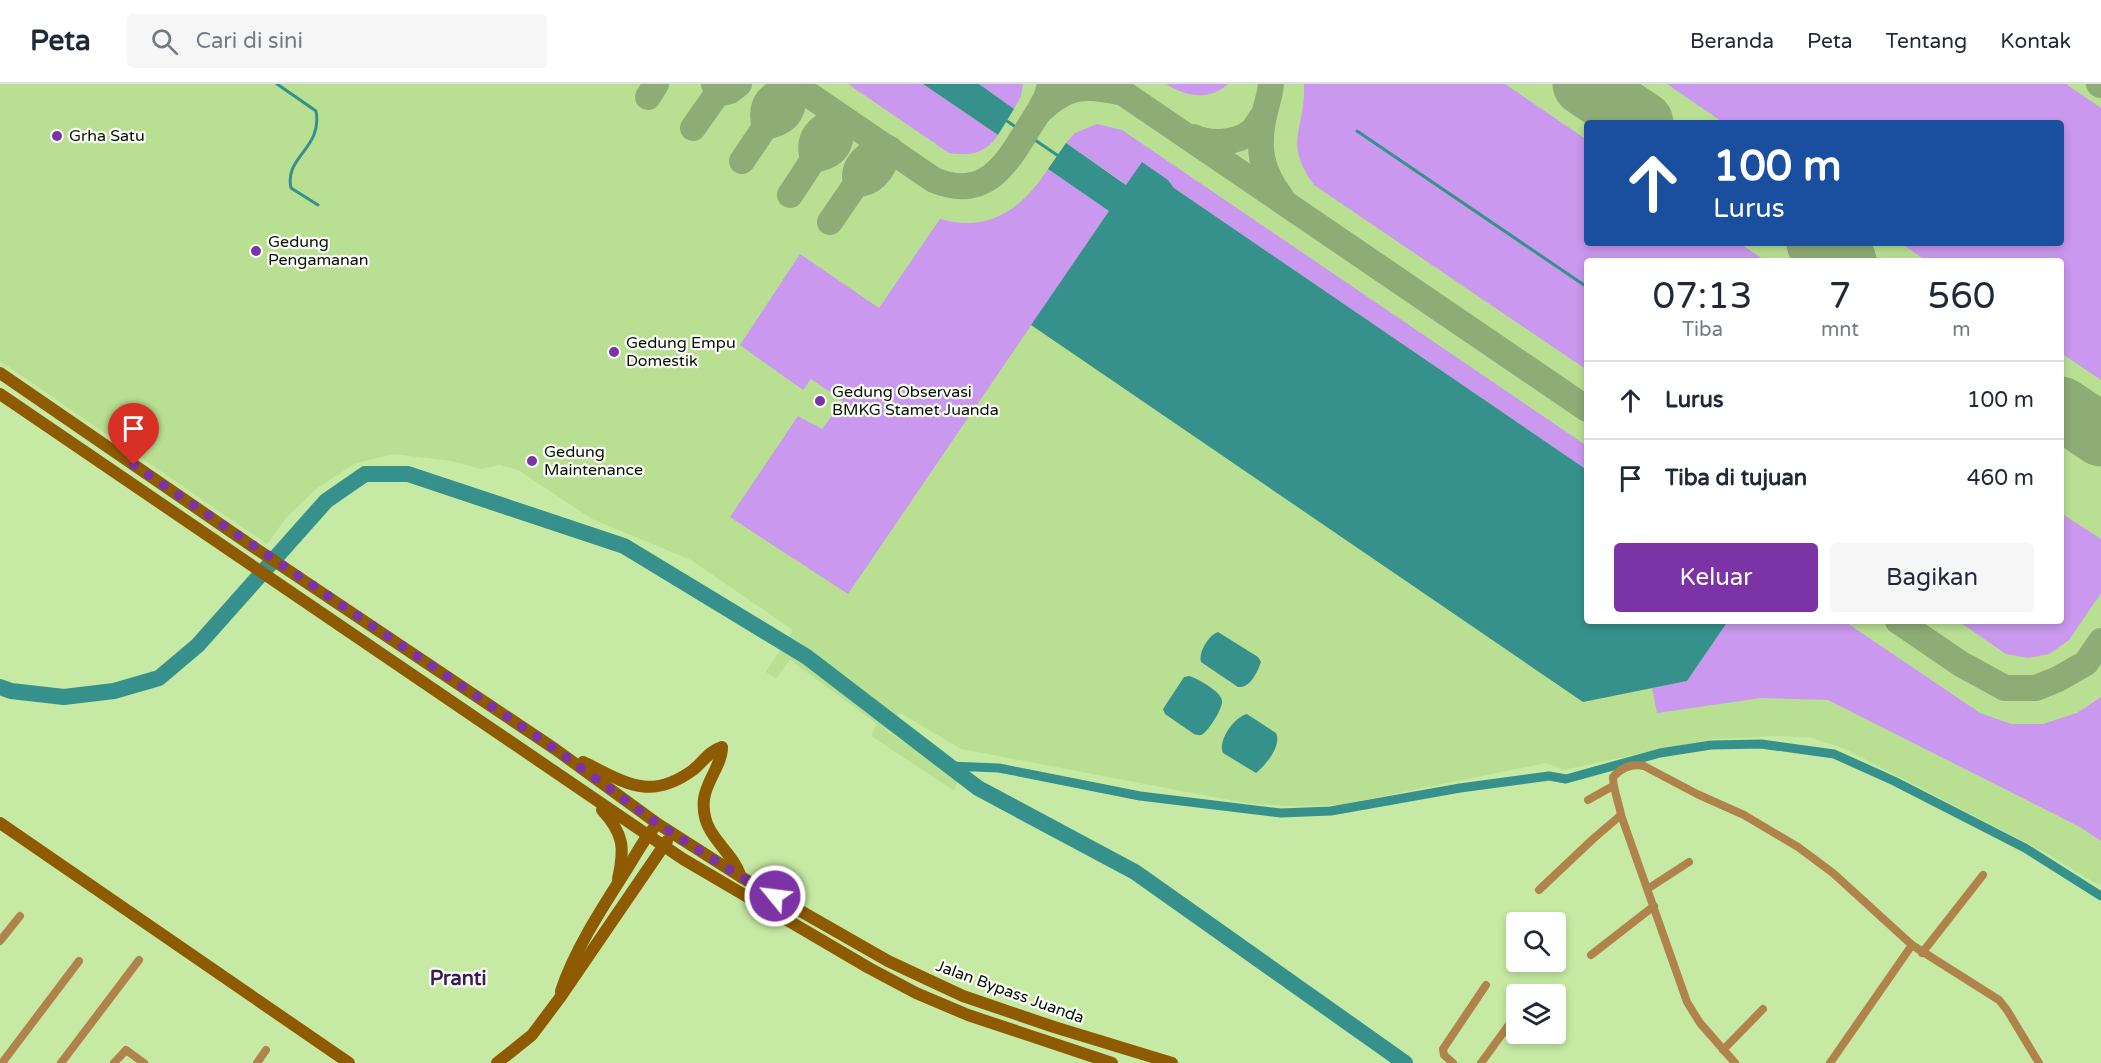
<!DOCTYPE html>
<html lang="id">
<style>
:root{--surface:#fff;--page:#f6f6f7;--text:#1f2937;--muted:#747a83;--line:#e0e1e3;--accent:#7c33a6}
body{margin:0;font-family:"Varela Round",sans-serif;background:var(--page);color:var(--text);height:100vh;display:flex;flex-direction:column;font-size:22px;white-space:nowrap}
*{box-sizing:border-box;margin:0}
p{font-size:20px;color:var(--muted)}
.icon{flex:none;width:33px;height:33px;fill:none;stroke:currentColor;stroke-width:2;stroke-linecap:round;stroke-linejoin:round}
.map{position:relative;flex:1;overflow:hidden}
.sheet{position:absolute;left:1584px;top:174px;width:480px;height:366px;display:flex;flex-direction:column;background:var(--surface);border-radius:6px;box-shadow:0 3px 9px #0003}
.sheet>*{flex:none}
.banner{position:absolute;left:1584px;top:36px;width:480px;height:126px;border-radius:6px;box-shadow:0 3px 9px #0003;background:#1a4fa0;color:#fff;overflow:hidden}
.tools{position:absolute;left:1506px;top:828px;display:grid;gap:12px}
.tools a{display:grid;place-items:center;width:60px;height:60px;border-radius:6px;background:var(--surface);box-shadow:0 3px 9px #0003;font-size:30px}
.pin{position:absolute;display:grid;place-items:center;width:51px;height:51px;color:#fff;margin:-62px -26px;border-radius:50% 50% 50% 0;rotate:-45deg;box-shadow:0 0 6px #0007}
.pin .icon{rotate:45deg}
.me{position:absolute;width:66px;margin:-33px;rotate:299deg;stroke-linejoin:round;filter:drop-shadow(0 0 4px #0008)}
.turn{display:flex;align-items:center;gap:21px;height:126px;padding:0 30px;font-size:27px}
.turn .icon{width:78px;height:78px;stroke-width:2.5}
.turn b{display:block;font-size:42px;line-height:51px}
.eta{display:flex;justify-content:space-evenly;align-items:center;height:102px;text-align:center}
.eta b{font-size:36px;font-weight:600;line-height:42px}
.button{display:flex;gap:12px;margin-top:auto;padding:12px 30px}
.button a{flex:1;height:69px;border-radius:6px;background:var(--accent);color:#fff;font-size:24px;font-weight:600;line-height:69px;text-align:center}
.button a+a{background:var(--page);color:var(--text)}
ul{padding:0;list-style:none}
li{display:flex;align-items:center;gap:18px;height:78px;padding:0 30px;border-top:2px solid var(--line)}
li div{flex:1}
li b{display:block;font-size:22px}
li em{font-style:normal}
header{display:flex;align-items:center;gap:36px;box-sizing:border-box;height:84px;padding:0 30px;background:var(--surface);border-bottom:2px solid var(--line)}
header strong{font-size:28px}
nav{display:flex;gap:33px;margin-inline-start:auto;font-size:21px}
.search{width:420px;height:54px;background:var(--page);display:flex;align-items:center;gap:15px;box-sizing:border-box;padding:0 21px;border-radius:6px;color:var(--muted);font-size:22px}
.map>svg:first-child{display:block}
.built{fill:#b9df93;fill-rule:evenodd}
.green{fill:#ca98ee}
.water{fill:#36918c}
.lines{fill:none;stroke-linecap:round;stroke-linejoin:round}
.stream{stroke:#36918c;stroke-width:3}
.canal{stroke:#36918c;stroke-width:9}
.river{stroke:#36918c;stroke-width:16}
.taxiway{stroke:#8eac75;stroke-width:26}
.runway{stroke:#8eac75;stroke-width:63}
.street{stroke:#b0834c;stroke-width:8}
.secondary{stroke:#8e5a02;stroke-width:12}
.route{stroke:#7c33a6;stroke-width:10;stroke-dasharray:0 18}
.poi-dot{fill:#7c33a6;stroke:#fbfef8;stroke-width:2}
.labels{text-anchor:middle;dominant-baseline:central;stroke-width:4.5;stroke-linejoin:round;paint-order:stroke}
.poi-label{font-size:16px;fill:#051000;stroke:#fbfef8;text-anchor:start}
.street-label{font-size:16px;fill:#051000;stroke:#fbfef8}
.quarter-label{font-size:20px;font-weight:bold;fill:#3d1a51;stroke:#fbfef8}
</style>
<header>
<strong>Peta</strong>
<div class="search"><svg class="icon" aria-label="search" viewBox="0 0 24 24"><circle cx="10" cy="10" r="6"/><path d="M15 15l6 6"/></svg>Cari di sini</div>
<nav><a>Beranda</a><a>Peta</a><a>Tentang</a><a>Kontak</a></nav>
</header>
<div class="map">
<svg width="2101" height="979" viewBox="0 0 2101 979">
<rect width="100%" height="100%" fill="#c6eaa4"/>
<path class="built" d="M 0,0 L 2101,0 L 2101,800 L 2095,799 L 2046,769 L 1845,665 L 1812,654 L 1781,652 L 1711,655 L 1563,686 L 1546,679 L 1340,721 L 1286,722 L 1245,719 L 961,665 L 900,629 L 887,647 L 959,694 L 954,707 L 871,652 L 877,640 L 790,576 L 776,595 L 766,588 L 793,546 L 691,476 L 592,435 L 518,386 L 499,381 L 481,385 L 451,377 L 394,370 L 354,380 L 316,405 L 286,434 L 267,460 L 0,277 ZM 1587,39 L 2061,39 L 2061,159 L 1587,159 ZM 1587,177 L 2061,177 L 2061,537 L 1587,537 Z"/>
<g class="green">
<path d="M 848,0 L 923,0 L 998,51 C 985,70 970,72 949,69 Z"/>
<path d="M 979,0 L 1023,0 L 1021,12 L 1014,25 Z"/>
<path d="M 1166,0 L 1228,0 C 1210,17 1186,13 1166,0 Z"/>
<path d="M 1304,0 L 1505,0 L 1587,56 L 1587,159 L 1739,159 L 1766,177 L 1587,177 L 1587,286 L 1314,101 C 1282,57 1306,46 1304,0 Z"/>
<path d="M 1667,0 L 2066,0 L 2101,24 L 2101,296 L 2061,269 L 2061,177 L 1927,177 L 1900,159 L 2061,159 L 2061,39 L 1724,39 Z"/>
<path d="M 1097,40 L 1122,46 L 1587,362 L 1587,386 L 1174,104 L 1168,96 L 1143,79 L 1127,101 L 1066,59 L 1075,49 Z"/>
<path d="M 1048,85 L 1109,127 L 848,510 L 730,433 L 798,332 L 822,345 L 843,317 L 811,295 L 803,306 L 740,261 L 800,170 L 879,224 L 940,135 C 989,149 1022,125 1048,85 Z"/>
<path d="M 2061,429 L 2101,455 L 2101,509 L 2069,556 L 2049,570 L 2028,574 L 2006,570 L 1958,537 L 2061,537 Z"/>
<path d="M 1728,537 L 1844,537 L 1980,629 L 2011,640 L 2043,640 L 2077,629 L 2101,613 L 2101,757 L 2080,743 L 1828,616 L 1761,614 L 1657,629 L 1652,604 L 1687,597 Z"/>
</g>
<g class="water">
<path d="M 923,0 L 979,0 L 1014,25 L 998,51 Z"/>
<path d="M 1066,59 L 1126,101 L 1142,78 L 1168,96 L 1174,104 L 1587,386 L 1587,537 L 1728,537 L 1687,597 L 1583,618 L 1031,241 L 1109,127 L 1048,85 Z"/>
<path d="M 1218,548 L 1258,573 L 1261,578 C 1257,589 1250,604 1238,603 L 1201,578 C 1198,568 1209,551 1218,548 Z"/>
<path d="M 1189,592 C 1197,594 1222,608 1222,617 C 1223,624 1209,646 1203,650 C 1200,652 1198,651 1194,650 L 1165,630 L 1163,625 L 1184,593 Z"/>
<path d="M 1247,630 L 1276,649 C 1282,661 1266,681 1256,689 L 1223,669 C 1217,657 1235,632 1247,630 Z"/>
</g>
<g class="lines">
<g class="stream">
<path d="M 277,0 L 316,27 C 323,65 284,72 291,104 L 318,121"/>
<path d="M 1004,35 L 1060,73"/>
<path d="M 1357,47 L 1587,203"/>
</g>
<path class="canal" d="M 949,682 L 999,684 L 1140,712 L 1281,729 L 1331,727 L 1460,704 L 1549,692 L 1566,695 L 1660,669 L 1711,661 L 1761,660 L 1834,670 L 1894,697 L 2025,764 L 2101,812"/>
<path class="river" d="M 0,603 L 11,607 L 64,613 L 114,607 L 159,594 L 198,561 L 326,417 L 365,390 L 408,390 L 624,462 L 807,573 L 978,704 L 1135,788 L 1405,979"/>
<g class="taxiway">
<path d="M 793,0 L 934,96 C 992,120 1011,70 1038,29"/>
<path d="M 1050,0 L 1047,12 L 1038,29 C 1067,1 1084,0 1123,9"/>
<path d="M 1110,0 L 1587,325"/>
<path d="M 1271,0 C 1270,12 1266,21 1264,32 C 1257,64 1261,87 1281,113"/>
<path d="M 2099,0 L 2101,1"/>
<path d="M 717,10 L 730,7 L 739,0"/>
<path d="M 648,13 L 656,0"/>
<path d="M 765,43 C 791,38 796,25 793,0"/>
<path d="M 693,44 L 717,10 L 714,0"/>
<path d="M 1193,53 C 1211,61 1237,60 1253,46 C 1257,41 1260,35 1264,30"/>
<path d="M 742,77 L 765,43 C 758,18 771,10 792,0"/>
<path d="M 856,100 C 876,100 885,82 890,65"/>
<path d="M 790,111 L 813,76 C 806,50 820,43 841,33 C 842,58 841,71 813,76"/>
<path d="M 830,138 L 856,100 C 851,80 869,66 886,63"/>
<path d="M 2099,350 L 2101,350"/>
<path d="M 1898,537 L 1961,580 L 2005,604 L 2036,604 L 2058,595 L 2086,579 L 2101,557"/>
</g>
<g class="runway">
<path d="M 1584,0 L 1642,39"/>
<path d="M 1818,159 L 1845,177"/>
<path d="M 2061,324 L 2101,351"/>
</g>
<g class="street">
<path d="M 1588,716 L 1613,702"/>
<path d="M 1649,804 L 1689,778"/>
<path d="M 1539,806 L 1593,755 L 1621,731"/>
<path d="M 0,857 L 20,832"/>
<path d="M 1922,869 L 1983,791"/>
<path d="M 1591,871 L 1654,822"/>
<path d="M 1531,910 L 1532,909"/>
<path d="M 1723,966 L 1763,925"/>
<path d="M 2,979 L 79,877"/>
<path d="M 61,979 L 139,876"/>
<path d="M 114,979 L 126,966 L 144,979"/>
<path d="M 257,979 L 266,966"/>
<path d="M 1453,979 L 1444,971 L 1443,965 L 1486,901"/>
<path d="M 1481,979 L 1516,931"/>
<path d="M 1735,979 L 1700,939 L 1687,918 L 1621,731 C 1619,719 1613,705 1613,693 C 1621,684 1631,679 1644,682 L 1697,710 L 1744,731 L 1798,763 L 1833,789 L 1912,861 L 1999,916 L 2007,926 L 2039,979"/>
<path d="M 1830,979 L 1912,861"/>
</g>
<g class="secondary">
<path d="M 0,289 L 249,460 L 555,665 L 658,740 L 741,793 L 888,877 L 963,912 L 1054,943 L 1172,979"/>
<path d="M 0,310 L 683,775 L 869,884 L 916,909 L 968,931 L 1112,979"/>
<path d="M 583,678 C 625,698 649,718 693,686 C 703,678 709,667 722,663 C 722,681 706,697 704,715 C 700,752 731,763 741,793"/>
<path d="M 602,726 C 624,750 625,764 618,795"/>
<path d="M 0,739 L 349,979"/>
<path d="M 561,907 C 574,867 602,824 625,788 C 634,774 642,758 653,745"/>
<path d="M 497,979 L 532,951 L 559,915 L 667,757"/>
</g>
</g>
<g class="lines">
<path class="route" d="M 134,381 L 555,665 L 658,740 L 741,793 L 775,812"/>
</g>
<g class="poi-dot">
<circle cx="57" cy="52" r="6"/>
<circle cx="256" cy="167" r="6"/>
<circle cx="614" cy="268" r="6"/>
<circle cx="820" cy="317" r="6"/>
<circle cx="532" cy="377" r="6"/>
</g>
<g class="labels">
<g class="poi-label">
<text x="69" y="52">Grha Satu</text>
<text x="268" y="158">Gedung<tspan x="268" dy="18">Pengamanan</tspan></text>
<text x="626" y="259">Gedung Empu<tspan x="626" dy="18">Domestik</tspan></text>
<text x="832" y="308">Gedung Observasi<tspan x="832" dy="18">BMKG Stamet Juanda</tspan></text>
<text x="544" y="368">Gedung<tspan x="544" dy="18">Maintenance</tspan></text>
</g>
<g class="street-label">
<text transform="translate(1010 908) rotate(20)">Jalan Bypass Juanda</text>
</g>
<g class="quarter-label">
<text x="458" y="895">Pranti</text>
</g>
</g>
</svg>
<div class="tools">
<a><svg class="icon" aria-label="search" viewBox="0 0 24 24"><circle cx="10" cy="10" r="6"/><path d="M15 15l6 6"/></svg></a>
<a><svg class="icon" aria-label="layers" viewBox="0 0 24 24"><path d="M12 4l9 5-9 5-9-5zM3 14l9 5 9-5"/></svg></a>
</div>
<div class="pin" style="left:134px;top:381px;background:#d93025"><svg class="icon" aria-label="arrive" viewBox="0 0 24 24"><path d="M6 21V4h12l-3 4 3 4H6"/></svg></div>
<svg class="me" style="left:775px;top:812px" viewBox="-20 -20 40 40"><circle r="17" fill="#7c33a6" stroke="#fff" stroke-width="3"/><path d="M0-11L8 9 0 5-8 9z" fill="#fff"/></svg>
<div class="banner">
<div class="turn"><svg class="icon" aria-label="ahead" viewBox="0 0 24 24"><path d="M12 20V5M6 11l6-6 6 6"/></svg><div><b>100 m</b>Lurus</div></div>
</div>
<section class="sheet">
<div class="eta">
<div><b>07:13</b><p>Tiba</p></div>
<div><b>7</b><p>mnt</p></div>
<div><b>560</b><p>m</p></div>
</div>
<ul>
<li><svg class="icon" aria-label="ahead" viewBox="0 0 24 24"><path d="M12 20V5M6 11l6-6 6 6"/></svg><div><b>Lurus</b></div><em>100 m</em></li>
<li><svg class="icon" aria-label="arrive" viewBox="0 0 24 24"><path d="M6 21V4h12l-3 4 3 4H6"/></svg><div><b>Tiba di tujuan</b></div><em>460 m</em></li>
</ul>
<div class="button"><a>Keluar</a><a>Bagikan</a></div>
</section>
</div>
